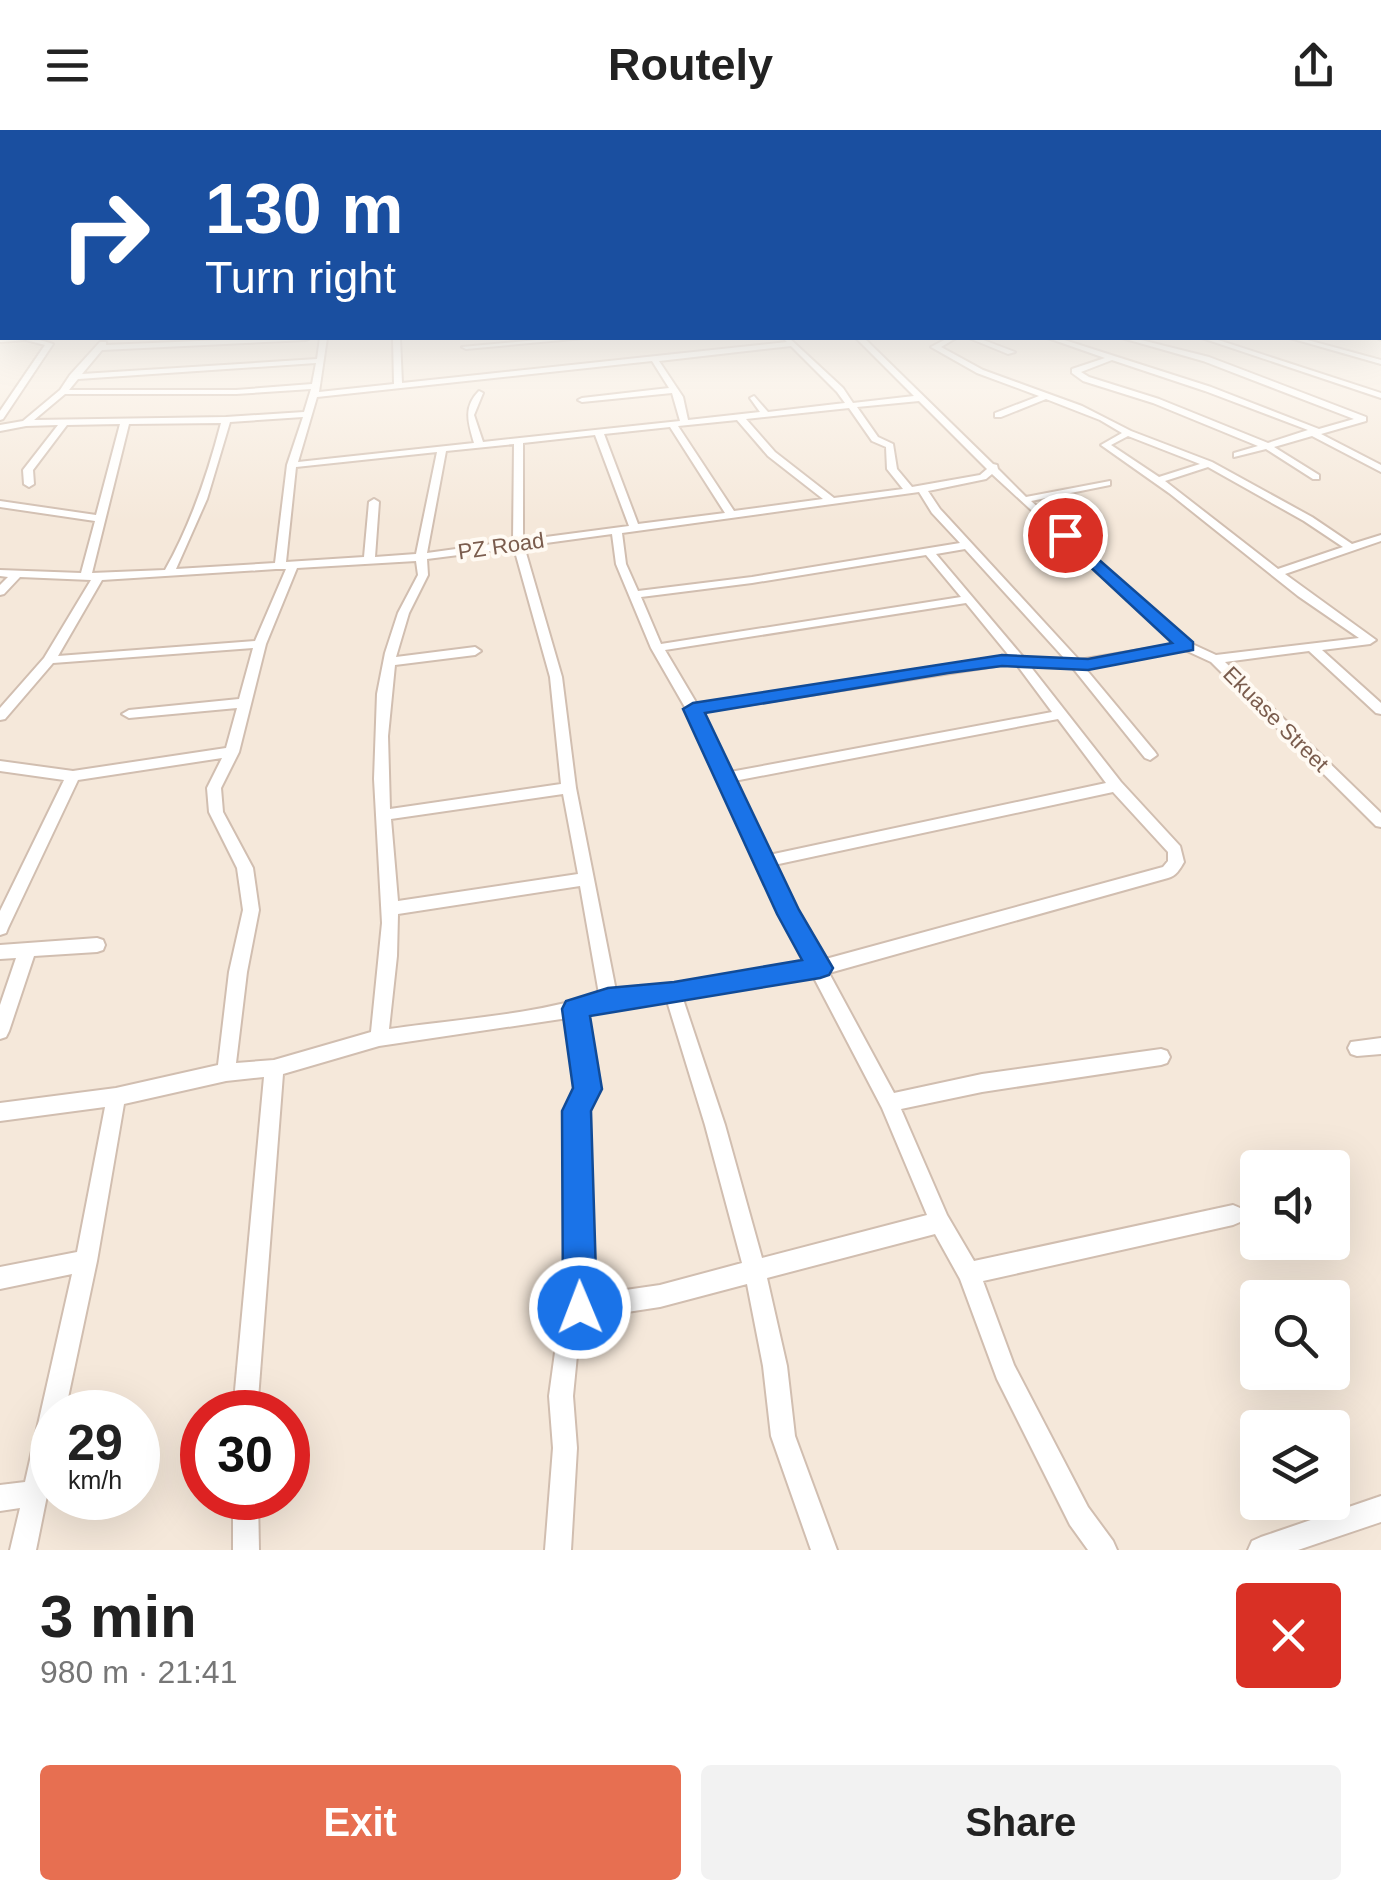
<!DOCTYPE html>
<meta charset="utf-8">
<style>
:root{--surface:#fff;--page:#f2f2f2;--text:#222;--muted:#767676;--accent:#e76f51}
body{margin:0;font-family:Helvetica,sans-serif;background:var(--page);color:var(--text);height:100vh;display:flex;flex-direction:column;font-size:38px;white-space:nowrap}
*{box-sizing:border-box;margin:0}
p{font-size:32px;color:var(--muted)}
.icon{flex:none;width:55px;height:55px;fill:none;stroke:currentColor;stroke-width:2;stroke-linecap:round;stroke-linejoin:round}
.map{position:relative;height:1420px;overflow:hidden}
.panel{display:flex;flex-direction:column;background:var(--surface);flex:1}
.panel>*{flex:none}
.banner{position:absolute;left:0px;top:0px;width:1382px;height:210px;box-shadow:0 10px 40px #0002;background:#1a4fa0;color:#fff;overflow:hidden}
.controls{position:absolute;left:1240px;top:1020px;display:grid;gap:20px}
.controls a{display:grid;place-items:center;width:110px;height:110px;border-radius:10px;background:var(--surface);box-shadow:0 10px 40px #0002;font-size:50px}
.speed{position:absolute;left:30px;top:1260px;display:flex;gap:20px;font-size:50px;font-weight:700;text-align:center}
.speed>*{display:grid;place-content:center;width:130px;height:130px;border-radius:50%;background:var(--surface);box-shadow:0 10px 40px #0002;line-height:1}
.speed small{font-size:25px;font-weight:400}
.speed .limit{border:15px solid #d22;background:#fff;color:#111}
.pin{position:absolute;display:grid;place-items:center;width:85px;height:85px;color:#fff;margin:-42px;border:5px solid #fff;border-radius:50%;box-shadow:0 2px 10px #0007}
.me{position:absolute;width:110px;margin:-55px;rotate:359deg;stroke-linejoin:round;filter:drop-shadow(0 0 8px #0008)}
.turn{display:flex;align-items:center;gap:35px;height:210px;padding:0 40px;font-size:45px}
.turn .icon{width:130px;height:130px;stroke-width:2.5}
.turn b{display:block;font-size:70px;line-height:85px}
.round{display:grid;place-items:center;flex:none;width:105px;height:105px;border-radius:10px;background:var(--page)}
.headline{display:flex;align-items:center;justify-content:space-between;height:170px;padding:0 40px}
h1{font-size:60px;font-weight:800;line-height:75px}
.action{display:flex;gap:20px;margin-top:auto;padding:20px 40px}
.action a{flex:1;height:115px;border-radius:10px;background:var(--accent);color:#fff;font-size:40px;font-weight:800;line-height:115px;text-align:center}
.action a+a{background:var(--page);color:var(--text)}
header{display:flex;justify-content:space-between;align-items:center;height:130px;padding:0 40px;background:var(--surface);font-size:45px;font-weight:800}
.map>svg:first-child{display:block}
.residential{fill:#f5e8da;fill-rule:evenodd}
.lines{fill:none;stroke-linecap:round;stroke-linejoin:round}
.minor-casing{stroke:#d1beb0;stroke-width:4}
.minor{fill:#fff;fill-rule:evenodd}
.route{fill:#1a73e8;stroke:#114b97;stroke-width:2.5}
.labels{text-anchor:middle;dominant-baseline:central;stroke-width:8;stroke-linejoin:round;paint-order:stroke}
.far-street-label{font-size:22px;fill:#7a5c4d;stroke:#fffaf3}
</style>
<header><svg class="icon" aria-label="menu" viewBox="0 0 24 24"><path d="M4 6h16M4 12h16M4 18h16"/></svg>Routely<svg class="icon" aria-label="share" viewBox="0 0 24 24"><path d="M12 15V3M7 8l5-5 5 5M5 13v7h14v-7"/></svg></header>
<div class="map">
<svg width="1381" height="1420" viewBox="0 0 1381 1420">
<rect width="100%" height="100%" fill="#fdf6ec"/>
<path class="residential" d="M 0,193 L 2,208 L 1380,208 L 1381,193 L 1381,1420 L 0,1420 ZM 1258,1038 L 1332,1038 L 1332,1112 L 1258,1112 ZM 1258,1168 L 1332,1168 L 1332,1242 L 1258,1242 ZM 52,1282 L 138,1282 L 138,1368 L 52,1368 ZM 202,1282 L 288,1282 L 288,1368 L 202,1368 ZM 1258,1298 L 1332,1298 L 1332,1372 L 1258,1372 Z"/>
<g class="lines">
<defs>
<g id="minor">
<path d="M 1380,205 L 1381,205 L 1381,210 L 1377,208 L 1380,208 Z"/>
<path d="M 0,208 L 33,208 L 53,214 L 3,289 L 0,290 L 0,281 L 45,215 L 26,210 L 0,212 Z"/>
<path d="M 270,208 L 310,208 L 306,210 L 102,220 L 82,244 L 317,229 L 320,208 L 327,208 L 319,262 L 394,254 L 393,208 L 400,208 L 402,253 L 787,212 L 785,210 L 789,208 L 843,258 L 853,273 L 914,266 L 856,208 L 864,208 L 993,334 L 997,335 L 998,339 L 1026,367 L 1110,351 L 1110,355 L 1031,371 L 1190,513 L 1216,525 L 1359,508 L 1298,466 L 1169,363 L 1101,315 L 1122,303 L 1100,290 L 1046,269 L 1001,287 L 995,287 L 995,283 L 1039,266 L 977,243 L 931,217 L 948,208 L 956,208 L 941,217 L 983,240 L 1082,276 L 1131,301 L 1212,332 L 1312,387 L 1352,414 L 1381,405 L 1381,411 L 1285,444 L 1376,510 L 1370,514 L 1322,520 L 1381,573 L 1381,584 L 1376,583 L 1309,521 L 1225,532 L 1381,683 L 1381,697 L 1376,696 L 1211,532 L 1185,520 L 1085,538 L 1155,622 L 1157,625 L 1150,630 L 1145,628 L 1072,537 L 1030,536 L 1121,652 L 1180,716 L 1184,732 C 1180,739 1176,746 1168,748 L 829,843 L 894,963 L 982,944 L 1161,919 L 1167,921 L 1170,927 L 1167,933 L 1161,935 L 982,962 L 901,979 L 947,1085 L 974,1131 L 1233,1075 L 1240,1078 L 1243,1085 L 1240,1092 L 1233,1095 L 983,1151 L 1014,1235 L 1088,1377 L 1113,1411 L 1117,1420 L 1088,1420 L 1070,1395 L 997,1249 L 960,1149 L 935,1104 L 767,1148 L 787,1236 L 795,1306 L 837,1420 L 811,1420 L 771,1306 L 763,1236 L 747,1154 L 660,1177 L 588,1188 L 578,1215 L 573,1266 L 577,1318 L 571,1420 L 545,1420 L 553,1318 L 549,1266 L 556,1215 L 569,1178 L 567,981 L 578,959 L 568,888 L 379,916 L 283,944 L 257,1282 L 233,1282 L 264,947 L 226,951 L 124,974 L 97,1131 L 65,1282 L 52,1282 L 52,1341 L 36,1420 L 10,1420 L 20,1378 L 0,1381 L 0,1355 L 25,1352 L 72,1144 L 0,1159 L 0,1137 L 77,1122 L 105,977 L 0,991 L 0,973 L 116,958 L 218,935 L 229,842 L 243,780 L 237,738 L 209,682 L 207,658 L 222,628 L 78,650 L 8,798 L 6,803 L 0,805 L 0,781 L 64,650 L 0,641 L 0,631 L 73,641 L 226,618 L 237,578 L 129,588 L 122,584 L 129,580 L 239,569 L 253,518 L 53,533 L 5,589 L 0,590 L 0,578 L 44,528 L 91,450 L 20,447 L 4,464 L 0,465 L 0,455 L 8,447 L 0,446 L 0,440 L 81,443 L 95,391 L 0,377 L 0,371 L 96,385 L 120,294 L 67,295 L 33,340 L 34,354 L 29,357 L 24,354 L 23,340 L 58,295 L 26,296 L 0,301 L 0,295 L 23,291 L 60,260 L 70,245 L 100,212 L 106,212 L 106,215 ZM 791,216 L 837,262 L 845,273 L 768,282 L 754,266 L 750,268 L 760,282 L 688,290 L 683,267 L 659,231 ZM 652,231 L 669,258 L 582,268 L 578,270 L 582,272 L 672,263 L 680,291 L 483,312 L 474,285 L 483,263 L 479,261 C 463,277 468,292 474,313 L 298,332 L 317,267 ZM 316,233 L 312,254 L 236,260 L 69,260 L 78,249 ZM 311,259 L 304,282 L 226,287 L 34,290 L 65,264 L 236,264 ZM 919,271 L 987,339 L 980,345 L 912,357 L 897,339 L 893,314 L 878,307 L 857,277 ZM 849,278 L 872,311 L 886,317 L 887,339 L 903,359 L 834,368 L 775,322 L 746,289 ZM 303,287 L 287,335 L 275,433 L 176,439 L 207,369 L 230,292 ZM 737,290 L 768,326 L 823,369 L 734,381 L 678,296 ZM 221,293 C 208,343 191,394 165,440 L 92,443 L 129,294 ZM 670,297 L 725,383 L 638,394 L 604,304 ZM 595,305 L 629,396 L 523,410 L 523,313 ZM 1128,306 L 1200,334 L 1159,347 L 1111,315 ZM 514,314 L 513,411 L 427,423 L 446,321 ZM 437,322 L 416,424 L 375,427 L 379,372 L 374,369 L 369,372 L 364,427 L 286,432 L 296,337 ZM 1208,337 L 1304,391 L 1343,417 L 1278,439 L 1165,351 ZM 992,344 L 1177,514 L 1079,530 L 940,379 L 928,361 L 986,349 ZM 919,362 L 932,383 L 960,413 L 752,447 L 638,461 L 626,434 L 622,403 ZM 612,404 L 616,434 L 651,518 L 686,579 L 781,784 L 806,833 L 673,856 L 616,861 L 576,658 L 562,547 L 524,416 ZM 514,418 L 550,547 L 561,654 L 390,679 L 388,606 L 395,535 L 475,525 L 481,521 L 475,517 L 396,527 L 409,483 L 428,445 L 427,429 ZM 965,419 L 1065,529 L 1024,528 L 936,424 ZM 926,425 L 961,467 L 661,514 L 641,467 L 752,453 ZM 416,431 L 418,445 L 398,483 L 385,523 L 377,564 L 374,649 L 382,793 L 371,902 L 274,930 L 236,933 L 247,842 L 259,780 L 253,738 L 223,682 L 221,658 L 239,622 L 266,514 L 297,438 ZM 276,439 L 286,439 L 255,511 L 58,526 L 102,450 ZM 966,473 L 1011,528 L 697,574 L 665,520 ZM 1002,535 L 1017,535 L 1052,582 L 730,642 L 701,582 ZM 1058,589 L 1106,653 L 769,725 L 734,651 ZM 1113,662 L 1168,722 L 1168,731 L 1163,737 L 822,830 L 774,735 ZM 563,664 L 578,744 L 398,771 L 391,689 ZM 580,756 L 599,864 C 532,885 459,889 389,899 L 397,826 L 398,784 ZM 813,846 L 882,978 L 927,1085 L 762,1128 L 725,995 L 683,869 ZM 667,871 L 705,995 L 742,1133 L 660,1155 L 591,1165 L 587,981 L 596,959 L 585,884 L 609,877 Z"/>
<path d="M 558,208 L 584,208 L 466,219 L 462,217 Z"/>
<path d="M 969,208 L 978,208 L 1015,222 L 1008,224 Z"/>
<path d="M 1048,208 L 1058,208 L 1211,257 L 1319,299 L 1354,289 L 1203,231 L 1122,208 L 1133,208 L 1209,227 L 1366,287 L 1366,291 L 1321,304 L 1381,335 L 1381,342 L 1312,306 L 1274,317 L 1319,345 L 1319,349 L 1313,349 L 1266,319 L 1234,327 L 1234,323 L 1258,316 L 1153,273 L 1083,251 L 1072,243 L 1072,239 L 1105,228 ZM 1112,230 L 1205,261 L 1308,300 L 1268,313 L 1159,269 L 1089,247 L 1081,242 Z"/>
<path d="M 1202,208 L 1212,208 L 1381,263 L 1381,268 Z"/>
<path d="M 1290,208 L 1300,208 L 1381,230 L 1381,234 Z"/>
<path d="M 97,808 L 103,810 L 105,815 L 103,820 L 97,822 L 34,826 L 9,901 L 6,907 L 0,909 L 0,875 L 16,828 L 0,829 L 0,815 Z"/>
<path d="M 1381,908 L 1381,924 L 1357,926 L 1351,924 L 1348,918 L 1351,912 Z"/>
<path d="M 1381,1366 L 1381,1392 L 1298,1420 L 1248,1420 L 1252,1411 L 1261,1407 Z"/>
<path d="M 233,1368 L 258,1368 L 259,1420 L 233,1420 Z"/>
</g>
</defs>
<use href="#minor" class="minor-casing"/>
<use href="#minor" class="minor"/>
</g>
<linearGradient id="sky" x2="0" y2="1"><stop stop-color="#97c7e8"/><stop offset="0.49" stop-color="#fefbf6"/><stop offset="1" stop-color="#fefbf6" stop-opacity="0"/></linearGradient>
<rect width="1381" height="392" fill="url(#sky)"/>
<path class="route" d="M 1065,400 L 1193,512 L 1193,520 L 1088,540 L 1002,536 L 948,543 L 705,583 L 799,780 L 833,838 L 829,845 L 820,848 L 590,886 L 602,959 L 591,981 L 597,1178 L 592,1190 L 580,1195 L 568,1190 L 563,1178 L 562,981 L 573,958 L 562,879 L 566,871 L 608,858 L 674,852 L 802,830 L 777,784 L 683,579 L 693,573 L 1002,525 L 1088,529 L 1172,513 L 1059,408 L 1059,401 Z"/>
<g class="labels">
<g class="far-street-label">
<text transform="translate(501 416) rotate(-8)">PZ Road</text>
<text transform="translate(1276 589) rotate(45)">Ekuase Street</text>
</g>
</g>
</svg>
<div class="controls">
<a><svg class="icon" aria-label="sound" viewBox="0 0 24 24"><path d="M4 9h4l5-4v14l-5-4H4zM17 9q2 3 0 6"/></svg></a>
<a><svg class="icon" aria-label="search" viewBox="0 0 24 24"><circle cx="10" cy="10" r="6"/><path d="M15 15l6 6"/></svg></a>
<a><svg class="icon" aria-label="layers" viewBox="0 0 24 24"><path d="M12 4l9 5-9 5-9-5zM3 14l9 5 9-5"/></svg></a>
</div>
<div class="speed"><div>29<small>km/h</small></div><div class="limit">30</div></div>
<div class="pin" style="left:1065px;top:405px;background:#d93025"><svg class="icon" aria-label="arrive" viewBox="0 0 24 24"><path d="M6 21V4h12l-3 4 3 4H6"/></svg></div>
<svg class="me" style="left:580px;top:1178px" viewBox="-20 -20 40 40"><circle r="17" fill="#1a73e8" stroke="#fff" stroke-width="3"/><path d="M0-11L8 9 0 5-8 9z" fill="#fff"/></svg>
<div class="banner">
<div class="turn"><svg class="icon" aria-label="right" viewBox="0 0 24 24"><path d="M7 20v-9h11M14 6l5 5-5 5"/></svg><div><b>130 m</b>Turn right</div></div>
</div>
</div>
<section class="panel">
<div class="headline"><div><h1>3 min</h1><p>980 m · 21:41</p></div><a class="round" style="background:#d93025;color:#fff"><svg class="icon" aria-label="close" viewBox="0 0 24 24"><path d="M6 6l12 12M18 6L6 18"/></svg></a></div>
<div class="action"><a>Exit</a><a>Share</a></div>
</section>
